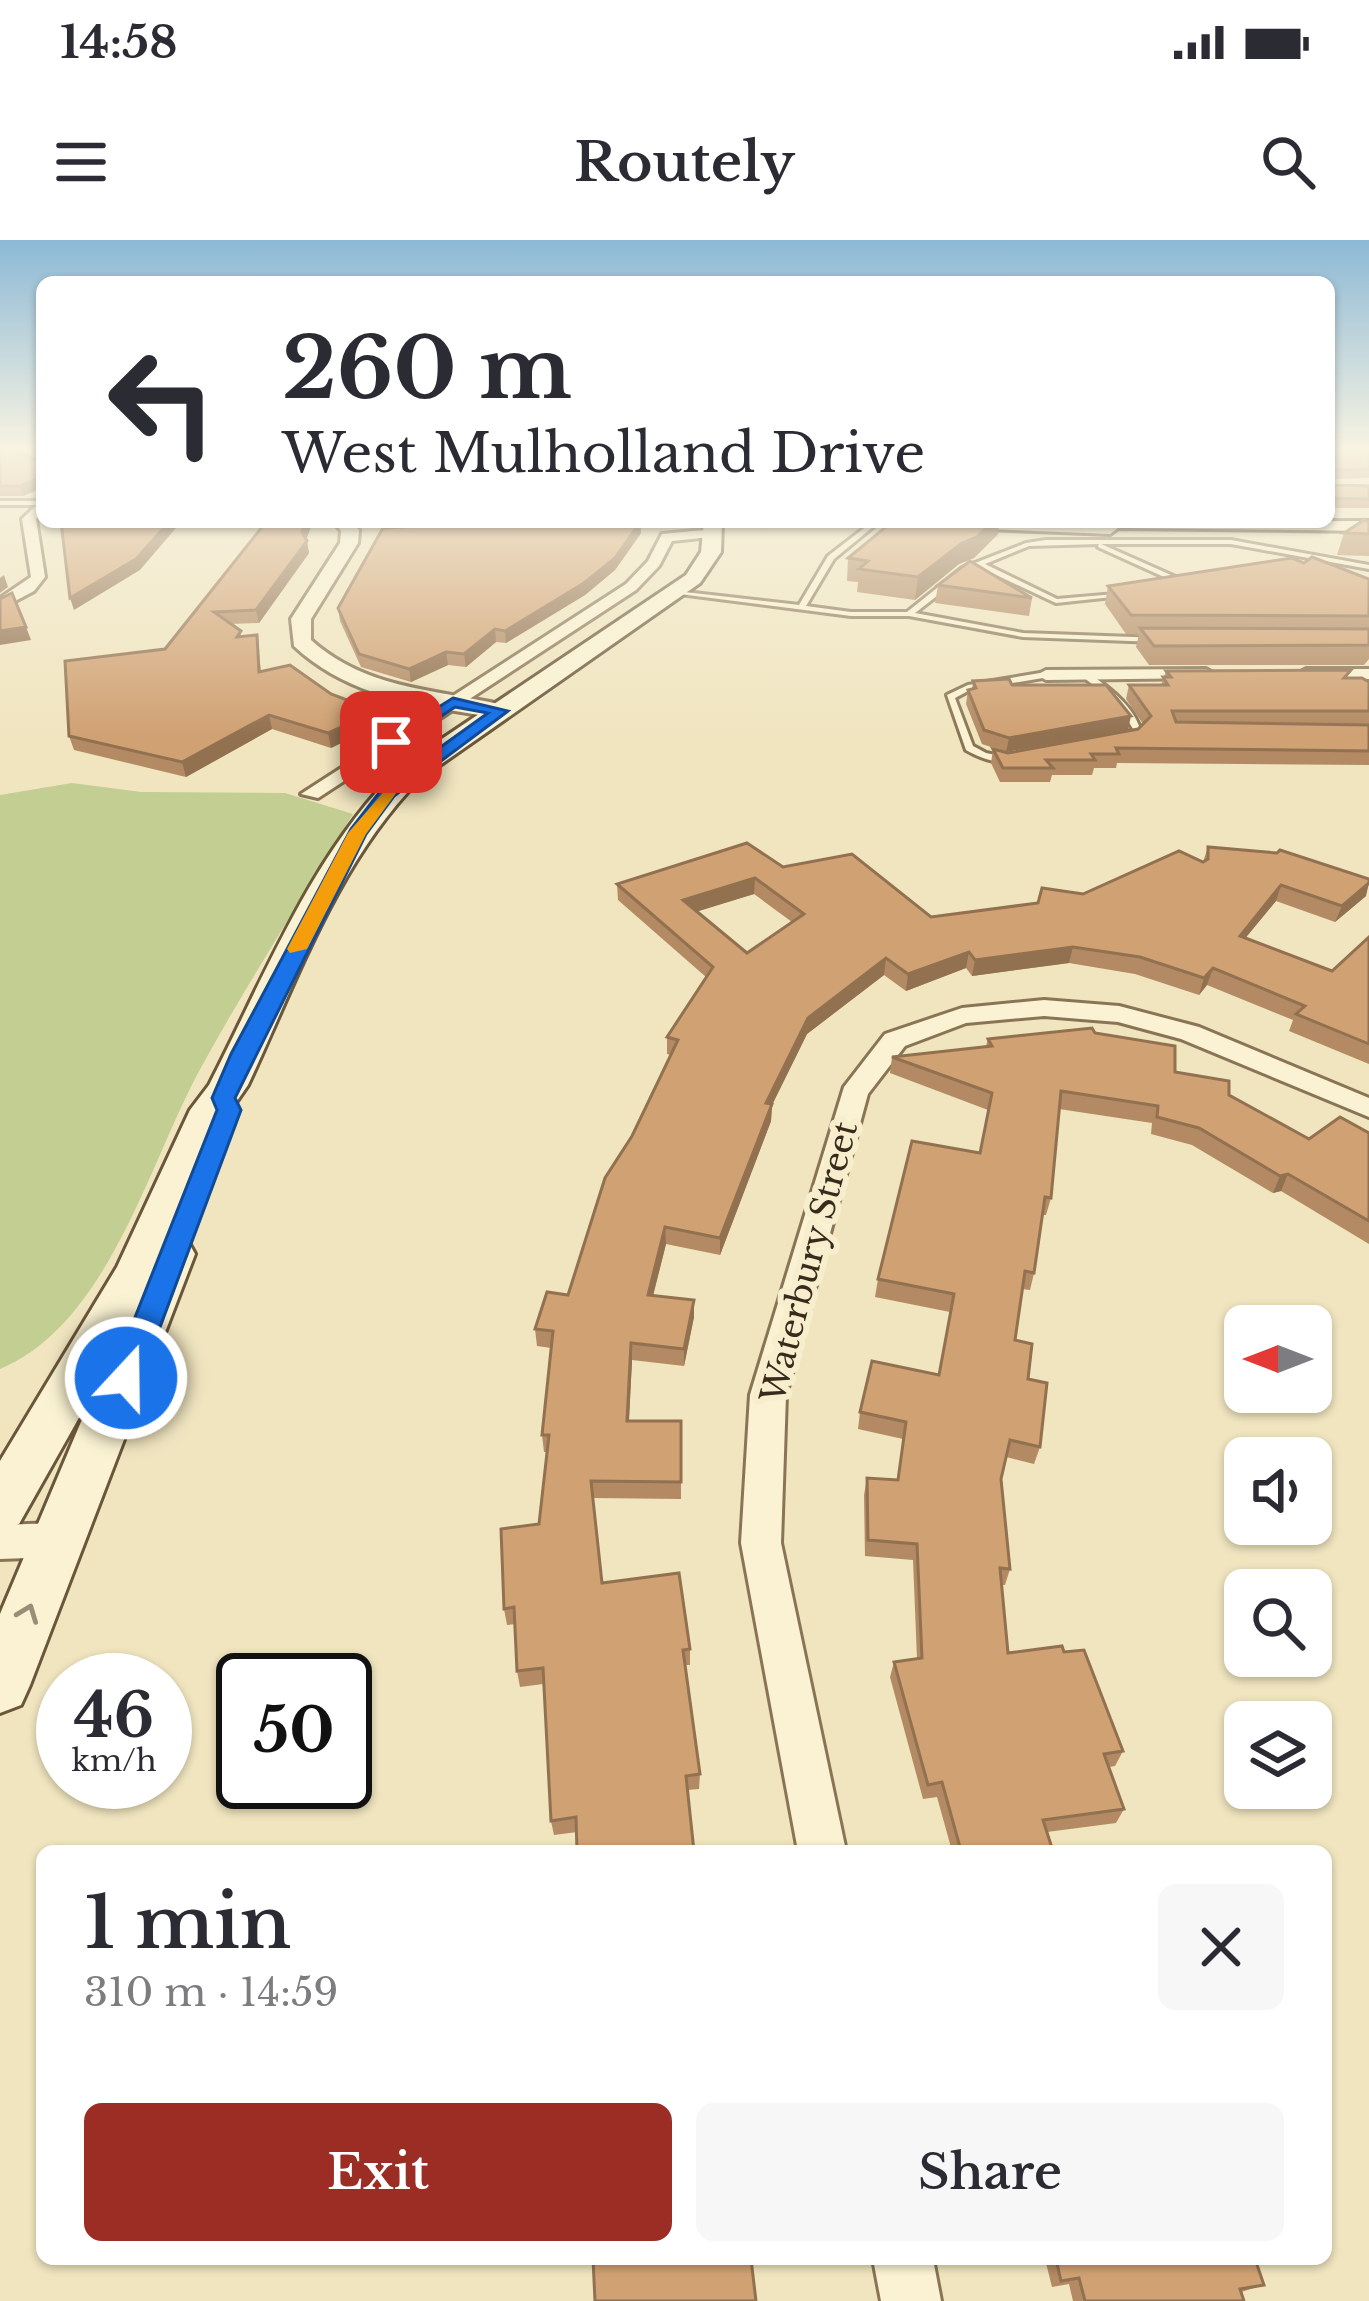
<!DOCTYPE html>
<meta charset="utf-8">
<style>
:root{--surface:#fff;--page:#f7f7f7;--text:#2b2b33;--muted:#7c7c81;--accent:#9b2d24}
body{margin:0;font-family:"Libre Baskerville",serif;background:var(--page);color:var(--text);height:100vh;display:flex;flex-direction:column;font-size:45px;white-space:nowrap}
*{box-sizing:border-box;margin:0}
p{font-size:39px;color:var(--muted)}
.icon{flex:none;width:66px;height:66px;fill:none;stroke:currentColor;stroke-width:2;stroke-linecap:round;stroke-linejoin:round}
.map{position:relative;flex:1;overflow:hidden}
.side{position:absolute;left:36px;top:1605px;width:1296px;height:420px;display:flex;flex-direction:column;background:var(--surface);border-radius:18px;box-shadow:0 3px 9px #0004}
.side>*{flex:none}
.top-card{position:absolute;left:36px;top:36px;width:1299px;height:252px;border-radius:18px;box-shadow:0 3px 9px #0004;background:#fff;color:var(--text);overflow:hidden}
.needle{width:78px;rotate:270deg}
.fabs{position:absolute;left:1224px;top:1065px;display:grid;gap:24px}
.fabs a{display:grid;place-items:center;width:108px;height:108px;border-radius:18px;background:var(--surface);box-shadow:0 3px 9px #0004;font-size:60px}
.speed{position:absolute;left:36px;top:1413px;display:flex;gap:24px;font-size:60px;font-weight:700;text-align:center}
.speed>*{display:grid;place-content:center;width:156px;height:156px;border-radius:50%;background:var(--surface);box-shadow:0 3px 9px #0004;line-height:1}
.speed small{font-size:30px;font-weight:400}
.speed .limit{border:6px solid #111;border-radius:18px;background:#fff;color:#111}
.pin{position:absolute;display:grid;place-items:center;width:102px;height:102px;color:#fff;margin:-51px;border-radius:24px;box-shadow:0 6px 18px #0006}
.me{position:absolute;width:132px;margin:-66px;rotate:21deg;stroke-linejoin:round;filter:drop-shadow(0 0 9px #0008)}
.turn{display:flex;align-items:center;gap:42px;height:252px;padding:0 48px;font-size:54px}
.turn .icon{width:156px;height:156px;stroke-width:2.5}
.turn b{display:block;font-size:84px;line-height:102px}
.round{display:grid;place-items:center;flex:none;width:126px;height:126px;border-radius:18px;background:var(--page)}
.head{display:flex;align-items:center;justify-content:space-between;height:204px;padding:0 48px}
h1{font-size:72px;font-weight:600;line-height:90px}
.button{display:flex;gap:24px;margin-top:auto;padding:24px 48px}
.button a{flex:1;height:138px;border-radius:18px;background:var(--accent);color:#fff;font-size:48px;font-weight:600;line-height:138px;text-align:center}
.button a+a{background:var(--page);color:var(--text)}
.status{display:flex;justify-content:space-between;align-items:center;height:84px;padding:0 60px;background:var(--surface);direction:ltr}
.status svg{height:33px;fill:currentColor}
header{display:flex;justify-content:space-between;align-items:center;height:156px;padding:0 48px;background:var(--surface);font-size:54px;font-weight:600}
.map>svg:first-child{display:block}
.green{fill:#c2ce92}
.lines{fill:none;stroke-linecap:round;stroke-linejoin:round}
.service-casing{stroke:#897556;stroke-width:6}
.minor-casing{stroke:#897556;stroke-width:6}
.tertiary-casing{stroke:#897556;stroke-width:6}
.secondary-casing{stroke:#6a563a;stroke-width:6}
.service{fill:#faf2d2;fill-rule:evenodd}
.minor{fill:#faf2d2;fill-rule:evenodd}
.tertiary{fill:#faf2d2;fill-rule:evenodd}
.secondary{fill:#faf2d2;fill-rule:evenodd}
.wall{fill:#b38a63;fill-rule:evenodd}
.shaded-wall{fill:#927150}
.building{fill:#d0a173;stroke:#927150;stroke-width:3;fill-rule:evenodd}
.oneway{stroke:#998e77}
.route{fill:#1a73e8;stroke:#114b97;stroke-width:3}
.slow{fill:#f59e0b}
.labels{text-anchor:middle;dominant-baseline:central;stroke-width:12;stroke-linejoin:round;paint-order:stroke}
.street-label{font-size:33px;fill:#382b1c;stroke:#f7eece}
</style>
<div class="status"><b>14:58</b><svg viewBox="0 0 49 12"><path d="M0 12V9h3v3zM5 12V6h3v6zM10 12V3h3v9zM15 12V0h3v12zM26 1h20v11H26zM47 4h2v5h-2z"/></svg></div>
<header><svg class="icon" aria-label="menu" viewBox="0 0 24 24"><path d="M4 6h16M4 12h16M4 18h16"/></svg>Routely<svg class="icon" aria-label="search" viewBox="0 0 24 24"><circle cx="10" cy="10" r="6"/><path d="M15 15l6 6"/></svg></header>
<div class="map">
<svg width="1369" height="2061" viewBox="0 0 1369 2061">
<rect width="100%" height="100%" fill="#f0e5bf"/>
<path class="green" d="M 72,543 L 141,552 L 285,553 L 353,574 C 301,660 246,745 198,833 C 147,929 107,1084 0,1129 L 0,555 Z"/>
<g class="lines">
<defs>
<g id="service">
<rect x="0" y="261" width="42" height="4"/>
<path d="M 872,282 L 879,282 L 834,319 L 806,366 L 851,372 L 907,372 L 962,328 L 1026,303 L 1046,300 L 1231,300 L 1369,325 L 1369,329 L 1231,304 L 1101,304 L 1189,343 L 1186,347 L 1098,307 L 1099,304 L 1029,306 L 985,324 L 1057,359 L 1127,353 L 1131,355 L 1056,363 L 979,327 L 968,332 L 915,373 L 1023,393 L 1160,398 L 1157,402 L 1023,397 L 909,376 L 851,376 L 672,353 L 676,351 L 799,365 L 828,316 Z"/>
<path d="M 1046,432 L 1049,433 L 1049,437 L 970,450 L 955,458 L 973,506 L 986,513 L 1015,519 C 1000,526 980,518 966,510 L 947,455 L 968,445 Z"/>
<path d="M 1083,433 L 1089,433 C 1110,449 1135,467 1141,492 L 1126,501 L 1120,501 L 1120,497 L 1133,489 C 1121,467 1103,452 1083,437 Z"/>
</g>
<g id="minor">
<path d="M 42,260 L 42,272 L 36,279 L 45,337 L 34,351 L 0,369 L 0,358 L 31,337 L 22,279 Z"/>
<path d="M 715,289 L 720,296 L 672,301 L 659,326 L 636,350 L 318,558 L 301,554 L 626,344 L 648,321 L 662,294 Z"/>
<path d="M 1206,429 L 1215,434 L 1212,438 L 1046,440 L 1037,435 L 1046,430 Z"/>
<path d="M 1369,429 L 1369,439 L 1306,439 L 1297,434 L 1306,429 Z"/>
<path d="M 1044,760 L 1119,766 L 1199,787 L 1369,858 L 1369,877 L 1181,799 L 1118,782 L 1044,776 L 966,783 L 905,806 L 868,854 L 786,1155 L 781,1303 L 846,1611 L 798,1611 L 741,1303 L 750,1155 L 844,847 L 885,794 L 962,768 Z"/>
<path d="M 56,1283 L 70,1288 L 76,1300 L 70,1312 L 56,1317 L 0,1319 L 0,1285 Z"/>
<path d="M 873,2019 L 933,2019 L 941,2061 L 881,2061 Z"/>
</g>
<g id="tertiary">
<path d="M 14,206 L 32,206 L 42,212 L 42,222 Z"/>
<path d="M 334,282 L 352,282 L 359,290 L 358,303 L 311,379 L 311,400 C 368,451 438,449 508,466 L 508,476 C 493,479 476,474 461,472 C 399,462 341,450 294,406 L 291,379 L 340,303 L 341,291 Z"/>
</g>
<g id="secondary">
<path d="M 1369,281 L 1369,291 L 1118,288 L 1110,294 L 933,287 L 924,282 Z"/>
<path d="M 704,282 L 722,282 L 721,312 L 700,343 L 420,539 C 337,623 297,740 248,845 L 228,874 L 174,999 L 189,1003 L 195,1014 L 30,1445 L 21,1465 L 0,1473 L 0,1374 L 94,1151 L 19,1284 L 0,1291 L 0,1221 L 117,1027 L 190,870 L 209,845 C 265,736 311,615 400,527 L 686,335 L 701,312 Z"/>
</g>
</defs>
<use href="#service" class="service-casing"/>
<use href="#minor" class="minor-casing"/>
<use href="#tertiary" class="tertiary-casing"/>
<use href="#secondary" class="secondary-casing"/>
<use href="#service" class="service"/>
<use href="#minor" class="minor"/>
<use href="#tertiary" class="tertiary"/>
<use href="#secondary" class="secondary"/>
</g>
<g class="wall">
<path d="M 1329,206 L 1369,206 L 1369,238 L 1331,239 L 1332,245 L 1369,246 L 1369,268 L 1329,268 Z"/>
<path d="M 0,209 L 42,221 L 42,248 L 23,256 L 0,256 Z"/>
<path d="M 313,282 L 306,300 L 309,313 L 259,383 L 231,384 L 242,396 L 257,395 L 261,432 L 331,454 L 376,471 L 378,485 L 331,508 L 272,489 L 186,537 L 74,510 L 69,496 L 165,409 Z"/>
<path d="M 640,282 L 641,293 L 615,330 L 585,355 L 506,403 L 496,402 L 466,427 L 448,425 L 411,442 L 361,427 L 340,381 L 338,368 Z"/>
<path d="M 892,282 L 999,282 L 998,294 L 974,318 L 959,324 L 915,360 L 857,352 L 858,342 L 847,341 L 848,318 Z"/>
<path d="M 1369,282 L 1369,316 L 1337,315 L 1344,293 Z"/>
<path d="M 1304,323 L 1369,339 L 1369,419 L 1364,425 L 1149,425 L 1136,407 L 1139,394 L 1126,394 L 1105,364 L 1108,346 Z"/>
<path d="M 938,345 L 1032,358 L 1029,376 L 935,363 Z"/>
<path d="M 1166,431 L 1348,438 L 1369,442 L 1369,525 L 1117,523 L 1116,528 L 1094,528 L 1092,535 L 1052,535 L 1050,542 L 1000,542 L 991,523 L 993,509 L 1006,512 L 982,504 L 966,464 L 968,450 L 972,449 L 973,441 L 1012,445 L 1128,490 L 1006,512 L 1008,513 L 1138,489 L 1143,484 L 1126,459 L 1129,445 L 1161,445 Z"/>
<path d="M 1208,607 L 1366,656 L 1335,682 L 1276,661 L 1245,698 L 1332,731 L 1369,697 L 1369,824 L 1289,791 L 1293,780 L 1207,745 L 1199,755 L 1135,734 L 1069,723 L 972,736 L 966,728 L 906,751 L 884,735 L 807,794 L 772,865 L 771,881 L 720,1015 L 666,1004 L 653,1055 L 694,1077 L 684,1126 L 632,1120 L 629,1181 L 681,1181 L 681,1259 L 593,1258 L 602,1343 L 690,1409 L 690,1425 L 685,1425 L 700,1534 L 699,1549 L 687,1550 L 577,1592 L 554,1595 L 551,1581 L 543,1444 L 520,1447 L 517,1431 L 515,1384 L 507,1385 L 504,1369 L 539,1284 L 547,1212 L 544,1212 L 542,1195 L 551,1108 L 537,1106 L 535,1089 L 568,1055 L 632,896 L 671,815 L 667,814 L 667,797 L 706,737 L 618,660 L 617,644 L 783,627 L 931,677 L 1038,663 L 1083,654 L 1203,622 ZM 754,654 L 792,682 L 747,713 L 697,671 Z"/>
<path d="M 1095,793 L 1175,832 L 1229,855 L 1309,899 L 1369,893 L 1369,1004 L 1281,951 L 1273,953 L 1192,905 L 1151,894 L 1152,883 L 1059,869 L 1051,958 L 1046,975 L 1043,975 L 1034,1033 L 1030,1050 L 1022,1049 L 1015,1100 L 1028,1139 L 1040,1207 L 1034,1224 L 1006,1217 L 1001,1239 L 1010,1329 L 1005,1345 L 1001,1345 L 1008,1413 L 1123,1511 L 1115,1526 L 1109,1527 L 1124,1569 L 1116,1583 L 1047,1592 L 1053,1611 L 952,1611 L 937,1557 L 923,1559 L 890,1437 L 894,1422 L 917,1419 L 913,1320 L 865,1316 L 864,1255 L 867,1238 L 897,1240 L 903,1199 L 858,1189 L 860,1172 L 939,1135 L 950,1072 L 875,1057 L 878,1039 L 980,913 L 988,870 L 890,833 L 892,817 L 986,806 L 988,799 Z"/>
<path d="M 1045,2019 L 1255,2019 L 1264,2045 L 1241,2052 L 1244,2061 L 1073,2061 L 1069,2044 L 1052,2047 Z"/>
</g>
<g class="shaded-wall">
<path d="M 42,236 L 42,248 L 23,256 L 20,246 Z"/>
<path d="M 169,282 L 181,282 L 140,330 L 74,370 L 70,358 Z"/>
<path d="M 306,282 L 313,282 L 304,304 L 302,292 Z"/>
<path d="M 640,282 L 641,293 L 615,330 L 585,355 L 506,403 L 505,391 Z"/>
<path d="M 992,282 L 999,282 L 998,294 L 974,318 L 959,324 L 915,360 L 918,337 Z"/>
<path d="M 307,301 L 309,313 L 259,383 L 256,370 Z"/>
<path d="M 4,335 L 8,347 L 0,353 L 0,338 Z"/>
<path d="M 26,387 L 31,400 L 0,405 L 0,391 Z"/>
<path d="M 495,389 L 496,402 L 466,427 L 464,414 Z"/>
<path d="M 446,412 L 448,425 L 411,442 L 409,429 Z"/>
<path d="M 376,471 L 378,485 L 331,508 L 328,493 Z"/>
<path d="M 269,475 L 272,489 L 186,537 L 182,522 Z"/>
<path d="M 1131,476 L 1128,490 L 1006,512 L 1009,498 Z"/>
<path d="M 755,638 L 754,654 L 683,676 L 683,660 Z"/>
<path d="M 1369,643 L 1366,656 L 1335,682 L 1342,666 Z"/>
<path d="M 1281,645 L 1276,661 L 1234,712 L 1240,696 Z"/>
<path d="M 1073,707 L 1069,723 L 972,736 L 975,720 Z"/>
<path d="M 969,712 L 966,728 L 906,751 L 908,734 Z"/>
<path d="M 886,718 L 884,735 L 807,794 L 772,865 L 771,881 L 720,1015 L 720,998 L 766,863 L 808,778 Z"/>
<path d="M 1213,728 L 1207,745 L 1199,755 L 1204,738 Z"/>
<path d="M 1288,934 L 1281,951 L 1273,953 L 1280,936 Z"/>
<path d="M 665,987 L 666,1004 L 649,1072 L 648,1055 Z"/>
<path d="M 694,1060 L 694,1077 L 684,1126 L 684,1109 Z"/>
<path d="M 631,1103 L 632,1120 L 628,1198 L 627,1181 Z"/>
</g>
<g class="building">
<path d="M 1329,206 L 1369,206 L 1369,229 L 1329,230 Z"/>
<path d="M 0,209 L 42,221 L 42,236 L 20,246 L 0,246 Z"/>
<path d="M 1329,231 L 1332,245 L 1369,246 L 1369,259 L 1329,258 Z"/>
<path d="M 1364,280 L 1369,282 L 1369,294 L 1344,293 Z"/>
<path d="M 61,282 L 169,282 L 136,319 L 70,358 Z"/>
<path d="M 266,282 L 306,282 L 302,292 L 307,301 L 256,370 L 214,372 L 241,391 L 237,397 L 257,395 L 259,432 L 290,425 L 331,454 L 376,471 L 328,493 L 269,475 L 182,522 L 69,496 L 65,421 L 165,409 Z"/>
<path d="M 487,282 L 640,282 L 615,318 L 584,343 L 505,391 L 495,389 L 464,414 L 446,412 L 409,429 L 359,414 L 338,368 L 383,288 Z"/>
<path d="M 892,282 L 992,282 L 977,297 L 962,303 L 918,337 L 859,329 L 868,321 L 848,318 Z"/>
<path d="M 1312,317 L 1369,339 L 1369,376 L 1131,375 L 1108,346 L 1292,318 L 1304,323 Z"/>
<path d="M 970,321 L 1032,358 L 938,345 Z"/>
<path d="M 12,353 L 26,387 L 0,391 L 0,359 Z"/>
<path d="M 1140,388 L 1369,389 L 1369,405 L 1154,406 Z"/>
<path d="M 1351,430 L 1344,438 L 1362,438 L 1369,442 L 1369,471 L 1172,471 L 1176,482 L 1369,485 L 1369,511 L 1116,508 L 1119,514 L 1091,514 L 1095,520 L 1046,520 L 1053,528 L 1003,528 L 993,509 L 1008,513 L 1138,489 L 1151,476 L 1129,445 L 1168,445 L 1163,437 L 1171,437 L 1166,431 Z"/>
<path d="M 1009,439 L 1012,445 L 1106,445 L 1131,476 L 1009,498 L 984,490 L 968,450 L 976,448 L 973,441 Z"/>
<path d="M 747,603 L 783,627 L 852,614 L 931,677 L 1038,663 L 1042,648 L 1083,654 L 1179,611 L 1203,622 L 1208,619 L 1208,607 L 1277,613 L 1280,610 L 1369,639 L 1369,643 L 1342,666 L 1281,645 L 1240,696 L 1332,731 L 1369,697 L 1369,804 L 1296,774 L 1305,766 L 1213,728 L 1204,738 L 1140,717 L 1073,707 L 975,720 L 969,712 L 908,734 L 886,718 L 808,778 L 766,863 L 772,864 L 720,998 L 665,987 L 648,1055 L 694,1060 L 684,1109 L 631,1103 L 627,1181 L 681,1181 L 681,1242 L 591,1241 L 602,1343 L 679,1333 L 690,1409 L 683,1410 L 700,1534 L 686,1536 L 694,1611 L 577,1611 L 576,1577 L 551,1581 L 543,1428 L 517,1431 L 514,1367 L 504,1369 L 501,1289 L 539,1284 L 549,1195 L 542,1195 L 553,1091 L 535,1089 L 547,1052 L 568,1055 L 605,938 L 632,896 L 678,800 L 667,797 L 713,727 L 617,644 ZM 755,638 L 804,674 L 747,713 L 683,660 Z"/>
<path d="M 1092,788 L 1095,793 L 1175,806 L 1175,832 L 1229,841 L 1229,855 L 1309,899 L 1340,877 L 1369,893 L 1369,981 L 1288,934 L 1280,936 L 1199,888 L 1157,877 L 1158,866 L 1061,851 L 1051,958 L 1045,957 L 1034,1033 L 1025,1031 L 1015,1100 L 1032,1104 L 1028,1139 L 1047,1143 L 1040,1207 L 1010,1200 L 1001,1239 L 1010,1329 L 1000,1328 L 1008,1413 L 1062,1406 L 1064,1412 L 1084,1410 L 1123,1511 L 1104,1514 L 1124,1569 L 1043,1580 L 1053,1611 L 961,1611 L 942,1542 L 928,1545 L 894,1422 L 922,1418 L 917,1304 L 868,1300 L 867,1238 L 898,1240 L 906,1182 L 860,1172 L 872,1121 L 939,1135 L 954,1054 L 878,1039 L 912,901 L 980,913 L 992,853 L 892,817 L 992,806 L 988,799 Z"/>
<path d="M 593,2019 L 751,2019 L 756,2061 L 595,2061 Z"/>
<path d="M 1056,2019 L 1255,2019 L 1264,2045 L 1240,2049 L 1244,2061 L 1085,2061 L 1079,2038 L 1061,2041 Z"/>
</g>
<defs><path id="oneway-chevron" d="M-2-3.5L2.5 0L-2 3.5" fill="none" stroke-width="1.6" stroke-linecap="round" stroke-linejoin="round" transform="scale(3)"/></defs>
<use class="oneway" href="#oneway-chevron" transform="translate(28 1373) rotate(-69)"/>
<linearGradient id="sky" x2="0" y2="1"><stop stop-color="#8cb9d6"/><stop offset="0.42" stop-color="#f8f3e2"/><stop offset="1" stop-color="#f8f3e2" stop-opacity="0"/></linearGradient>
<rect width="1369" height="495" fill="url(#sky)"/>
<path class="route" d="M 453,458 L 508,471 L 394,556 L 366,594 L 235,858 L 241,870 L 141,1138 L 136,1146 L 115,1146 L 111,1138 L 217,870 L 212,858 L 231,814 L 351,589 L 382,549 L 488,473 L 455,467 L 396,506 L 383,502 Z"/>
<path class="slow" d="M 388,547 L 397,552 L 366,594 L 307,709 L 290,713 L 287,709 L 348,593 Z"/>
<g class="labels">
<g class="street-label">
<text transform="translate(809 1022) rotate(-75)">Waterbury Street</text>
</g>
</g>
</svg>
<div class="fabs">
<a><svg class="needle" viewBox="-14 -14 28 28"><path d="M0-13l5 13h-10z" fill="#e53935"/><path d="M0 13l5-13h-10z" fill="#7c7c81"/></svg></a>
<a><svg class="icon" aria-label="sound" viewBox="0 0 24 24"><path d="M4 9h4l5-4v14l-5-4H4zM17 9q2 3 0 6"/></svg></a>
<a><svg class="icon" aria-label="search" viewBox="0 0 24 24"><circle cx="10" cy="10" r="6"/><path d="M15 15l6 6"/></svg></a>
<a><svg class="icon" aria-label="layers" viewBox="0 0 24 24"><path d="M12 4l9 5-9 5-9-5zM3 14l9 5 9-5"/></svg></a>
</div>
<div class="speed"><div>46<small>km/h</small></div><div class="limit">50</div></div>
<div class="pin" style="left:391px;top:502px;background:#d93025"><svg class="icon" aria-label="arrive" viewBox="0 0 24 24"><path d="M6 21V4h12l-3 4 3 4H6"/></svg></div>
<svg class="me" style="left:126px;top:1138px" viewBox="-20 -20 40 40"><circle r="17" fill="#1a73e8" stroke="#fff" stroke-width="3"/><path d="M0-11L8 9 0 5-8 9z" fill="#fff"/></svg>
<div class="top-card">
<div class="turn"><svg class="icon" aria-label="left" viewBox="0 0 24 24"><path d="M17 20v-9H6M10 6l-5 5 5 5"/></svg><div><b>260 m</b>West Mulholland Drive</div></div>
</div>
<section class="side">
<div class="head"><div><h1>1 min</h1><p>310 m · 14:59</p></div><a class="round"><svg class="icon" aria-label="close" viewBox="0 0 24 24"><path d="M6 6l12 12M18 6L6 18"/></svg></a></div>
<div class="button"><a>Exit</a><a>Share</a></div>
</section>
</div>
